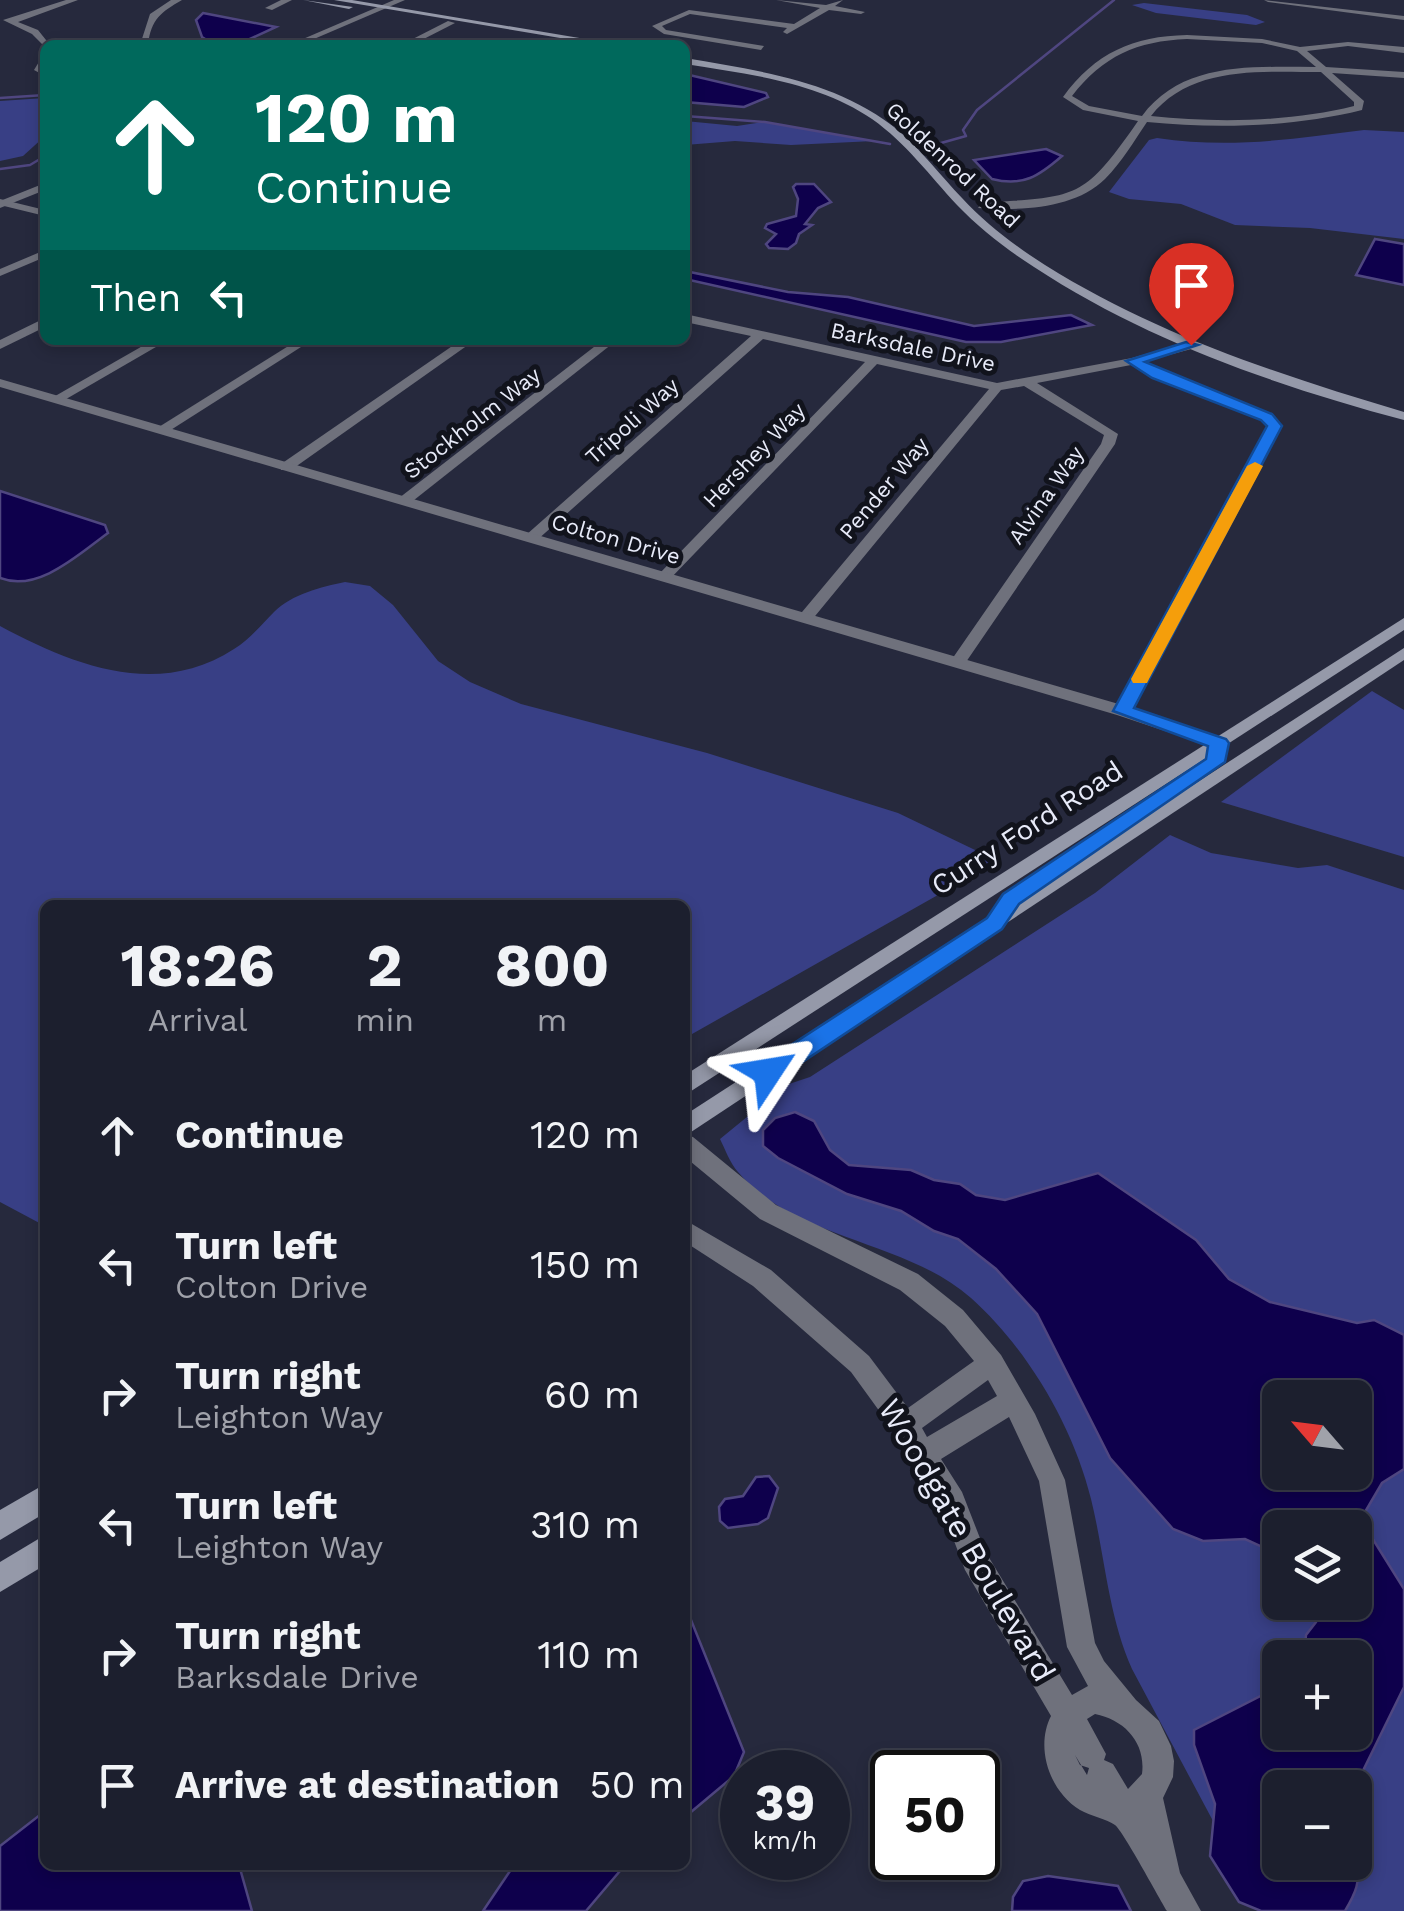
<!DOCTYPE html>
<meta charset="utf-8">
<style>
:root{--surface:#1c1f2e;--page:#292c3a;--text:#f1f3f6;--muted:#a0a2aa;--line:#3a3d4a}
body{margin:0;font-family:"Work Sans",sans-serif;background:var(--page);color:var(--text);height:100vh;display:flex;flex-direction:column;font-size:38px;white-space:nowrap}
*{box-sizing:border-box;margin:0}
p{font-size:32px;color:var(--muted)}
.icon{flex:none;width:55px;height:55px;fill:none;stroke:currentColor;stroke-width:2;stroke-linecap:round;stroke-linejoin:round}
.map{position:relative;flex:1;overflow:hidden}
.details{position:absolute;left:40px;top:900px;width:650px;height:970px;display:flex;flex-direction:column;background:var(--surface);border-radius:15px;box-shadow:0 5px 15px #0003,0 0 0 2px var(--line)}
.details>*{flex:none}
.hud{position:absolute;left:40px;top:40px;width:650px;height:305px;border-radius:15px;box-shadow:0 5px 15px #0003,0 0 0 2px var(--line);background:#00695c;color:#fff;overflow:hidden}
.needle{width:65px;rotate:298deg}
.fabs{position:absolute;left:1262px;top:1380px;display:grid;gap:20px}
.fabs a{display:grid;place-items:center;width:110px;height:110px;border-radius:15px;background:var(--surface);box-shadow:0 5px 15px #0003,0 0 0 2px var(--line);font-size:50px}
.speed{position:absolute;left:720px;top:1750px;display:flex;gap:20px;font-size:50px;font-weight:700;text-align:center}
.speed>*{display:grid;place-content:center;width:130px;height:130px;border-radius:50%;background:var(--surface);box-shadow:0 5px 15px #0003,0 0 0 2px var(--line);line-height:1}
.speed small{font-size:25px;font-weight:400}
.speed .limit{border:5px solid #111;border-radius:15px;background:#fff;color:#111}
.pin{position:absolute;display:grid;place-items:center;width:85px;height:85px;color:#fff;margin:-102px -42px;border-radius:50% 50% 50% 0;rotate:-45deg;box-shadow:0 0 10px #0007}
.pin .icon{rotate:45deg}
.me{position:absolute;width:110px;margin:-55px;rotate:57deg;stroke-linejoin:round;filter:drop-shadow(0 0 8px #0008)}
.turn{display:flex;align-items:center;gap:35px;height:210px;padding:0 50px;font-size:45px}
.turn .icon{width:130px;height:130px;stroke-width:2.5}
.turn b{display:block;font-size:70px;line-height:85px}
.then{display:flex;align-items:center;height:95px;padding:0 50px;background:#0003;gap:20px;font-size:38px}
.eta{display:flex;justify-content:space-evenly;align-items:center;height:170px;text-align:center}
.eta b{font-size:60px;font-weight:700;line-height:70px}
ul{padding:0;list-style:none}
li{display:flex;align-items:center;gap:30px;height:130px;padding:0 50px}
li div{flex:1}
li b{display:block;font-size:38px}
li em{font-style:normal}
.map>svg:first-child{display:block}
.green{fill:#383f85;fill-rule:evenodd}
.water{fill:#0e004c;stroke:#4f4680;stroke-width:2.5;fill-rule:evenodd}
.lines{fill:none;stroke-linecap:round;stroke-linejoin:round}
.stream{stroke:#4f4680;stroke-width:2.5}
.minor{fill:#6f717c;fill-rule:evenodd}
.tertiary{fill:#6f717c;fill-rule:evenodd}
.secondary{fill:#9599a9;fill-rule:evenodd}
.route{fill:#1a73e8;stroke:#114b97;stroke-width:2.5}
.slow{fill:#f59e0b}
.labels{text-anchor:middle;dominant-baseline:central;stroke-width:10;stroke-linejoin:round;paint-order:stroke}
.far-street-label{font-size:22px;fill:#e8ebf9;stroke:#11131c}
.street-label{font-size:28px;fill:#e8ebf9;stroke:#11131c}
.near-street-label{font-size:32px;fill:#e8ebf9;stroke:#11131c}
</style>
<div class="map">
<svg width="1404" height="1911" viewBox="0 0 1404 1911">
<rect width="100%" height="100%" fill="#26293d"/>
<g class="green">
<path d="M 1144,3 L 1247,15 L 1265,22 L 1256,25 L 1156,13 L 1132,5 Z"/>
<path d="M 45,98 L 45,136 L 23,156 L 0,161 L 0,101 Z"/>
<path d="M 685,121 L 737,126 L 763,122 L 874,141 L 791,145 L 735,141 L 685,145 Z"/>
<path d="M 1364,130 L 1404,132 L 1404,239 L 1310,228 L 1235,225 L 1181,204 L 1129,199 L 1109,192 L 1149,140 L 1157,138 C 1230,149 1292,139 1364,130 Z"/>
<path d="M 345,582 L 370,586 L 393,605 L 438,661 L 470,682 L 521,704 L 707,753 L 898,813 L 998,861 L 685,1038 L 685,905 L 45,905 L 45,1226 L 0,1202 L 0,626 C 73,665 157,699 234,649 C 250,639 261,625 274,612 C 292,594 321,587 345,582 Z"/>
<path d="M 1372,691 L 1404,710 L 1404,857 L 1221,802 Z"/>
<path d="M 1170,835 L 1211,853 L 1298,868 L 1327,865 L 1404,890 L 1404,1911 L 1261,1911 L 1132,1669 C 1108,1615 1105,1556 1091,1499 C 1073,1426 1027,1348 971,1298 C 904,1239 797,1241 738,1172 C 730,1163 725,1149 720,1139 L 786,1085 L 810,1077 L 1095,893 ZM 1280,1398 L 1355,1398 L 1355,1472 L 1280,1472 ZM 1280,1528 L 1355,1528 L 1355,1602 L 1280,1602 ZM 1280,1658 L 1355,1658 L 1355,1732 L 1280,1732 ZM 1280,1788 L 1355,1788 L 1355,1862 L 1280,1862 Z"/>
</g>
<g class="water">
<path d="M 203,13 L 276,27 L 239,44 L 206,45 L 208,41 L 202,37 L 196,20 Z"/>
<path d="M 685,74 L 766,93 L 768,97 L 744,107 L 685,102 Z"/>
<path d="M 1046,149 L 1062,156 C 1039,176 1023,187 992,179 L 974,160 Z"/>
<path d="M 796,184 L 814,184 L 831,202 L 818,208 L 805,224 L 812,225 L 799,234 L 796,243 L 788,249 L 769,248 L 766,244 L 776,234 L 765,228 L 767,224 L 796,216 L 798,199 L 793,187 Z"/>
<path d="M 1375,239 L 1404,244 L 1404,285 L 1356,275 Z"/>
<path d="M 685,271 L 788,292 L 848,297 L 974,326 L 1071,315 L 1092,325 L 1001,342 L 966,342 L 685,279 Z"/>
<path d="M 0,491 L 105,525 L 108,533 C 79,554 38,593 0,578 Z"/>
<path d="M 795,1112 L 814,1121 L 830,1150 L 849,1165 L 911,1170 L 934,1180 L 960,1184 L 976,1195 L 1005,1200 L 1098,1173 L 1196,1240 L 1229,1279 L 1270,1302 L 1357,1323 L 1374,1320 L 1404,1335 L 1404,1469 L 1382,1483 L 1365,1512 L 1369,1533 L 1404,1589 L 1404,1687 L 1355,1787 L 1280,1788 L 1280,1862 L 1355,1861 C 1362,1881 1355,1894 1345,1911 L 1261,1911 L 1239,1902 L 1210,1856 L 1215,1804 L 1194,1745 L 1194,1730 L 1280,1686 L 1280,1732 L 1355,1732 L 1355,1658 L 1304,1657 L 1306,1635 L 1316,1622 L 1315,1603 L 1355,1602 L 1355,1528 L 1280,1528 L 1280,1555 L 1245,1539 L 1203,1541 L 1173,1529 L 1110,1458 L 1037,1314 L 996,1269 L 958,1239 L 934,1231 L 901,1211 L 847,1194 L 778,1158 L 763,1146 L 763,1130 L 775,1118 ZM 1280,1398 L 1355,1398 L 1355,1472 L 1280,1472 Z"/>
<path d="M 769,1476 L 778,1488 L 768,1518 L 758,1524 L 728,1528 L 720,1521 L 719,1507 L 725,1499 L 743,1496 L 756,1477 Z"/>
<path d="M 685,1605 L 744,1752 L 734,1776 L 685,1817 Z"/>
<path d="M 45,1811 L 45,1865 L 239,1865 L 252,1911 L 0,1911 L 0,1846 Z"/>
<path d="M 514,1865 L 625,1865 L 586,1911 L 483,1911 Z"/>
<path d="M 1048,1876 L 1118,1886 L 1131,1911 L 1012,1911 L 1013,1897 L 1023,1881 Z"/>
</g>
<g class="lines">
<g class="stream">
<path d="M 0,98 L 45,95"/>
<path d="M 685,116 L 765,122 L 890,144"/>
<path d="M 941,143 L 966,136 L 963,130 L 977,110 L 1114,0"/>
<path d="M 0,169 L 30,165 L 45,156"/>
</g>
<g class="minor">
<path d="M 66,0 L 78,0 L 18,22 L 38,30 L 50,45 L 45,47 L 32,34 L 3,20 Z"/>
<path d="M 281,0 L 292,0 L 272,10 L 265,8 Z"/>
<path d="M 394,0 L 405,0 L 300,45 L 289,45 Z"/>
<path d="M 776,0 L 826,5 L 843,0 L 835,6 L 865,12 L 861,14 L 829,10 L 787,34 L 783,32 L 787,28 L 690,14 L 662,26 L 666,30 L 764,46 L 761,50 L 664,34 L 652,26 L 689,10 L 794,24 L 820,8 Z"/>
<path d="M 1264,0 L 1404,16 L 1404,20 L 1268,2 Z"/>
<path d="M 448,21 L 455,23 L 412,45 L 401,45 Z"/>
<path d="M 1187,35 L 1262,39 L 1300,47 L 1348,42 L 1404,47 L 1404,53 L 1348,46 L 1307,51 L 1326,67 L 1404,72 L 1404,78 L 1332,73 L 1364,101 L 1362,110 C 1294,127 1217,129 1147,122 C 1134,141 1122,162 1105,179 C 1075,209 1019,211 978,208 L 982,203 C 1077,196 1082,202 1138,121 L 1083,110 L 1063,97 C 1095,53 1133,36 1187,35 ZM 1187,39 L 1262,43 L 1297,51 L 1316,67 C 1253,67 1183,61 1142,116 L 1089,106 L 1072,96 C 1103,56 1137,41 1187,39 ZM 1321,72 L 1354,102 L 1354,106 C 1290,122 1216,123 1151,116 C 1191,65 1262,72 1321,72 Z"/>
<path d="M 45,52 L 45,76 L 34,70 Z"/>
<path d="M 0,199 L 45,210 L 45,216 L 0,205 Z"/>
<path d="M 45,250 L 45,257 L 0,276 L 0,269 Z"/>
<path d="M 685,314 L 997,383 L 1132,358 L 1191,341 L 1195,342 L 1195,348 L 1143,362 L 1161,372 L 1272,414 L 1282,425 L 1131,711 L 1123,716 L 1115,711 L 1268,426 L 1262,420 L 1153,378 L 1131,365 L 1037,383 L 1118,434 L 1115,444 L 966,662 L 958,667 L 950,662 L 1101,444 L 1104,435 L 1024,386 L 1001,390 L 811,621 L 805,623 L 797,618 L 989,389 L 877,364 L 669,580 L 659,580 L 659,574 L 865,362 L 763,339 L 536,541 L 526,541 L 526,535 L 751,336 L 685,322 Z"/>
<path d="M 45,318 L 45,327 L 0,349 L 0,340 Z"/>
<path d="M 153,340 L 168,340 L 61,402 L 50,399 Z"/>
<path d="M 298,340 L 312,340 L 166,433 L 154,430 Z"/>
<path d="M 461,340 L 475,340 L 291,470 L 281,470 L 281,464 Z"/>
<path d="M 603,340 L 617,340 L 409,504 L 399,504 L 399,498 Z"/>
<path d="M 685,1135 L 693,1137 L 776,1205 L 918,1274 L 963,1310 L 1001,1355 L 1035,1414 L 1065,1480 L 1095,1643 L 1104,1661 L 1136,1700 L 1159,1721 L 1171,1746 L 1174,1761 L 1173,1777 L 1163,1798 L 1180,1873 L 1201,1911 L 1167,1911 C 1159,1898 1123,1831 1115,1825 C 1107,1819 1090,1816 1080,1810 C 1049,1791 1035,1747 1051,1716 L 965,1570 L 942,1509 L 896,1434 L 851,1372 L 753,1286 L 685,1242 L 685,1220 L 771,1270 L 869,1356 L 908,1408 L 974,1361 L 945,1326 L 900,1290 L 760,1219 L 685,1157 ZM 988,1380 L 997,1396 L 927,1437 L 922,1428 ZM 1009,1417 L 1039,1481 L 1067,1647 L 1088,1686 L 1072,1695 L 985,1551 L 962,1492 L 941,1459 ZM 1095,1714 C 1125,1720 1146,1743 1142,1774 L 1128,1789 L 1113,1764 L 1104,1760 L 1106,1754 L 1087,1719 ZM 1075,1755 L 1080,1765 L 1089,1768 L 1087,1775 Z"/>
</g>
<g class="tertiary">
<path d="M 171,0 L 182,0 C 161,12 151,19 148,45 L 140,45 L 150,14 Z"/>
<path d="M 45,183 L 45,190 L 0,208 L 0,201 Z"/>
<path d="M 0,379 L 1129,707 L 1225,739 L 1228,743 L 1225,747 L 1213,747 L 1117,715 L 0,387 Z"/>
</g>
<g class="secondary">
<path d="M 303,0 L 353,7 L 349,9 Z"/>
<path d="M 334,0 L 352,0 L 621,45 L 602,45 Z"/>
<path d="M 685,58 C 760,71 839,81 899,131 C 922,151 941,176 962,198 C 986,224 1015,246 1045,265 C 1155,334 1279,375 1404,412 L 1404,420 C 1276,386 1145,340 1034,267 C 1006,249 980,229 957,205 C 930,176 906,143 872,119 C 818,82 748,74 685,64 Z"/>
<path d="M 1404,618 L 1404,630 L 685,1095 L 685,1075 Z"/>
<path d="M 1404,648 L 1404,660 L 685,1136 L 685,1115 Z"/>
<path d="M 45,1484 L 45,1513 L 0,1540 L 0,1510 Z"/>
<path d="M 45,1535 L 45,1565 L 0,1592 L 0,1562 Z"/>
</g>
</g>
<path class="route" d="M 1186,342 L 1198,345 L 1145,362 L 1272,414 L 1282,426 L 1134,708 L 1226,739 L 1229,743 L 1225,762 L 1019,904 L 1002,929 L 777,1079 L 760,1079 L 756,1072 L 760,1065 L 987,918 L 1003,894 L 1206,759 L 1208,746 L 1113,711 L 1267,426 L 1261,420 L 1152,378 L 1126,361 Z"/>
<path class="slow" d="M 1255,462 L 1263,466 L 1149,679 L 1147,683 L 1133,683 L 1131,679 L 1247,466 Z"/>
<g class="labels">
<g class="far-street-label">
<text transform="translate(953 165) rotate(43)">Goldenrod Road</text>
<text transform="translate(913 347) rotate(12)">Barksdale Drive</text>
<text transform="translate(632 421) rotate(-42)">Tripoli Way</text>
<text transform="translate(472 423) rotate(-38)">Stockholm Way</text>
<text transform="translate(754 455) rotate(-46)">Hershey Way</text>
<text transform="translate(884 488) rotate(-50)">Pender Way</text>
<text transform="translate(1046 495) rotate(-55)">Alvina Way</text>
<text transform="translate(616 539) rotate(16)">Colton Drive</text>
</g>
<g class="street-label">
<text transform="translate(1027 828) rotate(-33)">Curry Ford Road</text>
</g>
<g class="near-street-label">
<text transform="translate(967 1540) rotate(60)">Woodgate Boulevard</text>
</g>
</g>
</svg>
<div class="fabs">
<a><svg class="needle" viewBox="-14 -14 28 28"><path d="M0-13l5 13h-10z" fill="#e53935"/><path d="M0 13l5-13h-10z" fill="#a0a2aa"/></svg></a>
<a><svg class="icon" aria-label="layers" viewBox="0 0 24 24"><path d="M12 4l9 5-9 5-9-5zM3 14l9 5 9-5"/></svg></a>
<a>+</a>
<a>−</a>
</div>
<div class="speed"><div>39<small>km/h</small></div><div class="limit">50</div></div>
<div class="pin" style="left:1191px;top:345px;background:#d93025"><svg class="icon" aria-label="arrive" viewBox="0 0 24 24"><path d="M6 21V4h12l-3 4 3 4H6"/></svg></div>
<svg class="me" style="left:768px;top:1072px" viewBox="-20 -20 40 40"><path d="M0-17L14 15 0 8-14 15z" fill="#1a73e8" stroke="#fff" stroke-width="4"/></svg>
<div class="hud">
<div class="turn"><svg class="icon" aria-label="ahead" viewBox="0 0 24 24"><path d="M12 20V5M6 11l6-6 6 6"/></svg><div><b>120 m</b>Continue</div></div>
<div class="then">Then<svg class="icon" aria-label="left" viewBox="0 0 24 24"><path d="M17 20v-9H6M10 6l-5 5 5 5"/></svg></div>
</div>
<section class="details">
<div class="eta">
<div><b>18:26</b><p>Arrival</p></div>
<div><b>2</b><p>min</p></div>
<div><b>800</b><p>m</p></div>
</div>
<ul>
<li><svg class="icon" aria-label="ahead" viewBox="0 0 24 24"><path d="M12 20V5M6 11l6-6 6 6"/></svg><div><b>Continue</b></div><em>120 m</em></li>
<li><svg class="icon" aria-label="left" viewBox="0 0 24 24"><path d="M17 20v-9H6M10 6l-5 5 5 5"/></svg><div><b>Turn left</b><p>Colton Drive</p></div><em>150 m</em></li>
<li><svg class="icon" aria-label="right" viewBox="0 0 24 24"><path d="M7 20v-9h11M14 6l5 5-5 5"/></svg><div><b>Turn right</b><p>Leighton Way</p></div><em>60 m</em></li>
<li><svg class="icon" aria-label="left" viewBox="0 0 24 24"><path d="M17 20v-9H6M10 6l-5 5 5 5"/></svg><div><b>Turn left</b><p>Leighton Way</p></div><em>310 m</em></li>
<li><svg class="icon" aria-label="right" viewBox="0 0 24 24"><path d="M7 20v-9h11M14 6l5 5-5 5"/></svg><div><b>Turn right</b><p>Barksdale Drive</p></div><em>110 m</em></li>
<li><svg class="icon" aria-label="arrive" viewBox="0 0 24 24"><path d="M6 21V4h12l-3 4 3 4H6"/></svg><div><b>Arrive at destination</b></div><em>50 m</em></li>
</ul>
</section>
</div>
